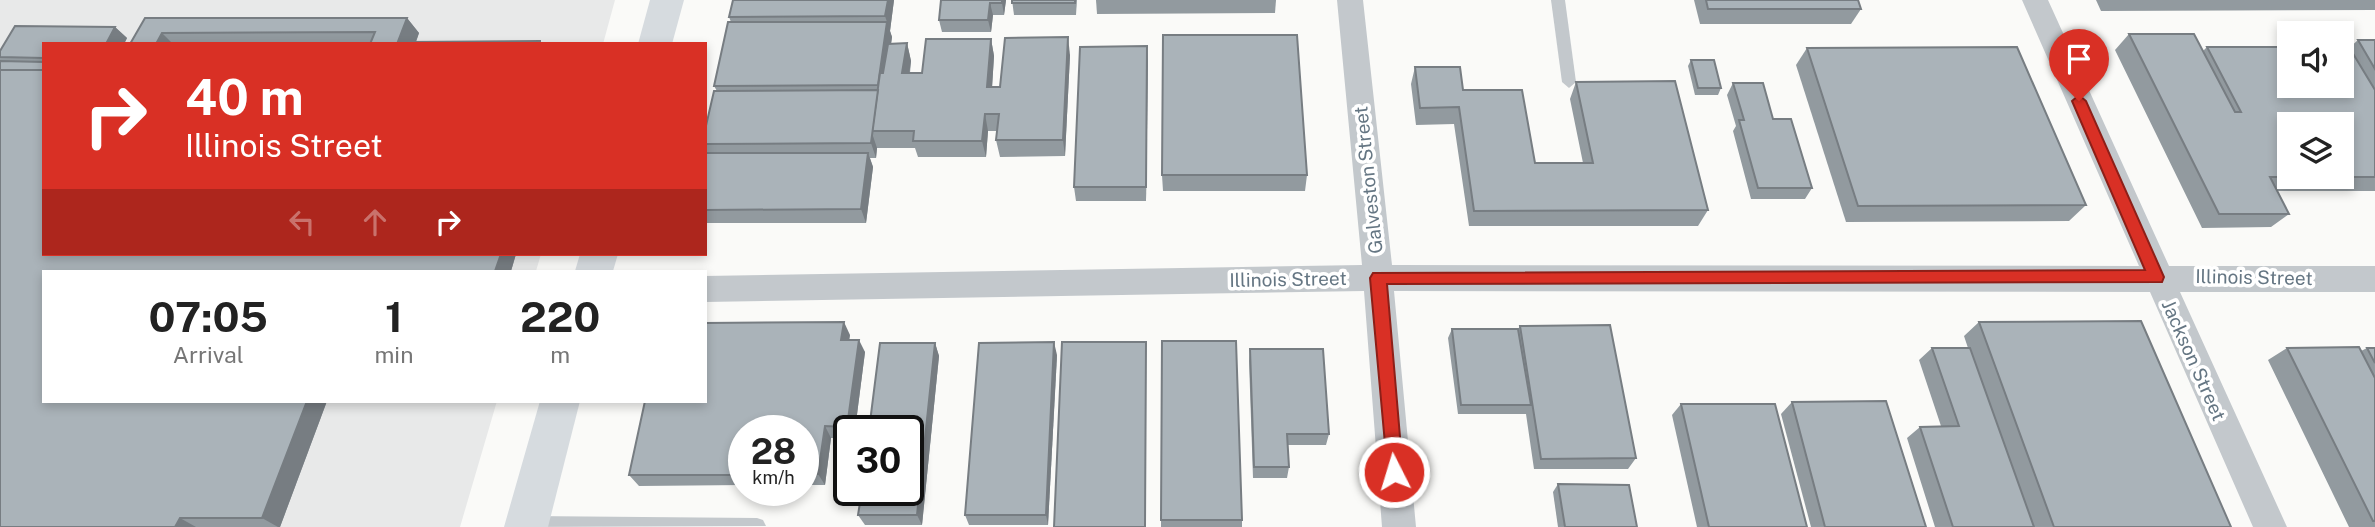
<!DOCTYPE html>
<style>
:root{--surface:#fff;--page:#f2f2f2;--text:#222;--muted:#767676}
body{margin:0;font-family:"Public Sans",sans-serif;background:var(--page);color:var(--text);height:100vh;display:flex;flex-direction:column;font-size:26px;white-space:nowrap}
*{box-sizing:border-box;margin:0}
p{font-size:23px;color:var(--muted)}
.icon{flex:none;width:38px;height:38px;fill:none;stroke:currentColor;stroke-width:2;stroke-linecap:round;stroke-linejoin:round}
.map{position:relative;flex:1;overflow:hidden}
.drawer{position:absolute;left:42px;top:270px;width:665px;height:133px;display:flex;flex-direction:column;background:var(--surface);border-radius:0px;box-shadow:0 4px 10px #0003}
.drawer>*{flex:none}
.banner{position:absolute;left:42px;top:42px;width:665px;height:214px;border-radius:0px;box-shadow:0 4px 10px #0003;background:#d93025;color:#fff;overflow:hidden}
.fabs{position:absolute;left:2277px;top:21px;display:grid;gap:14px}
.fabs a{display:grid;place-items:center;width:77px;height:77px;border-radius:0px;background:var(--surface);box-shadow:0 4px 10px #0003;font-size:35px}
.speed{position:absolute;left:728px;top:415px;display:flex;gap:14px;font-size:35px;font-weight:700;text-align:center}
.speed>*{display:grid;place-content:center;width:91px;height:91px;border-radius:50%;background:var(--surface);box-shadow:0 4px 10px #0003;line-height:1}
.speed small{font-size:18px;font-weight:400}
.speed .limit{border:4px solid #111;border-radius:10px;background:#fff;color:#111}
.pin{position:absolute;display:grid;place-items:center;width:60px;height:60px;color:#fff;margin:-72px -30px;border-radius:50% 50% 50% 0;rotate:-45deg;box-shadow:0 0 7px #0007}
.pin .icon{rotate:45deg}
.me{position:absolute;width:77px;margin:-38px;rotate:355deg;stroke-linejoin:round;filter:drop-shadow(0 0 5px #0008)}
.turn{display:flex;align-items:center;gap:24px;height:147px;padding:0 28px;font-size:32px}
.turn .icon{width:91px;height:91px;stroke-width:2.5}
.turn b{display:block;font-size:49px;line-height:60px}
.lanes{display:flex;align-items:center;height:66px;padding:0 28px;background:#0003;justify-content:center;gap:35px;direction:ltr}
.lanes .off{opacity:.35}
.eta{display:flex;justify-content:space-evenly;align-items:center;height:119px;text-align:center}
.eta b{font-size:42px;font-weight:700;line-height:49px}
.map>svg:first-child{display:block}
.built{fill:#e8e9e9}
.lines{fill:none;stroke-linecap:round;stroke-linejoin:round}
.lane{fill:#c3c8cc;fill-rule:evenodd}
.street{fill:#c3c8cc;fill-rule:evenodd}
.secondary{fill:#d6dbdf;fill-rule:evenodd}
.wall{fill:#929a9f}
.shaded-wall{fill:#777d82}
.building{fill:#aab3b9;stroke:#777d82;stroke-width:2;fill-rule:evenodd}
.route{fill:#d93025;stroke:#8d1f18;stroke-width:2}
.labels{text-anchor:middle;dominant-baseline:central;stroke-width:7;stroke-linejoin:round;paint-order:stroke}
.street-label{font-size:19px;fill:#657683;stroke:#fff}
</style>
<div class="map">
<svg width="2375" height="527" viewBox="0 0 2375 527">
<rect width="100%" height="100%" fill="#fafaf8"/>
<path class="built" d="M 0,0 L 615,0 L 603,44 L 44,44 L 44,254 L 541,254 L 536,271 L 44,271 L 44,401 L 497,401 L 460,527 L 0,527 Z"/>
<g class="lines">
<g class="lane">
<path d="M 1551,0 L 1565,0 L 1576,82 L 1569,88 L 1562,82 Z"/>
<path d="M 529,516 L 757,518 L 763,520 L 766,526 L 521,527 L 523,518 Z"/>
</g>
<path class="street" d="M 1337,0 L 1363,0 L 1392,265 L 2139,266 L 2022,0 L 2048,0 L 2169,266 L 2375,266 L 2375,292 L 2180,292 L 2287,527 L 2253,527 L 2150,292 L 1394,291 L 1416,527 L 1382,527 L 1364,291 L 705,302 L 705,276 L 1362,265 Z"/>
<g class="secondary">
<path d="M 650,0 L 684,0 L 672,44 L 638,44 Z"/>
<path d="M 580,254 L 618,254 L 613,271 L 575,271 Z"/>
<path d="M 540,401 L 580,401 L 548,527 L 504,527 Z"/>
</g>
</g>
<g class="wall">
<path d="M 894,0 L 890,31 L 892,37 L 891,44 L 907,43 L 911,61 L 910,73 L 922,73 L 991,39 L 994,56 L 992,87 L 1000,87 L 1070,55 L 1065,156 L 1000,157 L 996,140 L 997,131 L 988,131 L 986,157 L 918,157 L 915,148 L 877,148 L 876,158 L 870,158 L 873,167 L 866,223 L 705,223 L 705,153 L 707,153 L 705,150 L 705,130 L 717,91 L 714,86 L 731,22 L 729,17 Z"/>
<path d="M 941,0 L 1006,0 L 1004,15 L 993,15 L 991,32 L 942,32 L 939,20 Z"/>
<path d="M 1012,0 L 1077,0 L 1076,15 L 1014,15 Z"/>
<path d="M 1096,0 L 1276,0 L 1275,13 L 1097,14 Z"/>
<path d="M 1694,0 L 1858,0 L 1861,9 L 1851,24 L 1700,24 Z"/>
<path d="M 2096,0 L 2375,0 L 2375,10 L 2101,11 Z"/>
<path d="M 145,18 L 407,18 L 419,33 L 416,42 L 542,44 L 130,44 Z"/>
<path d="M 115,27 L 127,38 L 124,44 L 44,44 L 44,254 L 516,254 L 511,271 L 44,271 L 44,401 L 327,401 L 280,527 L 0,527 L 0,51 Z"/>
<path d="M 2129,34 L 2203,51 L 2207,47 L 2349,48 L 2358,40 L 2375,40 L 2375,191 L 2277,191 L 2289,214 L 2271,227 L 2202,228 L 2115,50 Z"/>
<path d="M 1147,46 L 1146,201 L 1076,201 L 1074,187 Z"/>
<path d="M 1807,48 L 2086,205 L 2069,221 L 1846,222 L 1796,65 Z"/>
<path d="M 1691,60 L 1721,88 L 1718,95 L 1695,95 L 1688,66 Z"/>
<path d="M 1415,67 L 1463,90 L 1535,163 L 1583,163 L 1570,99 L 1576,82 L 1708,210 L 1698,226 L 1469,226 L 1454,124 L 1416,125 L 1411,84 Z"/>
<path d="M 1733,83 L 1773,119 L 1812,188 L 1805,199 L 1751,199 L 1733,131 L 1736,126 L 1727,95 Z"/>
<path d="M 1162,175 L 1307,175 L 1305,191 L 1163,191 Z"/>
<path d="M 1979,322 L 2231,527 L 1935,527 L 1907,438 L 1920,427 L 1941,426 L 1919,360 L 1932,348 L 1968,348 L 1964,336 Z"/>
<path d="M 1520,326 L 1636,458 L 1628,469 L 1534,469 L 1526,414 L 1458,414 L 1448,338 L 1452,329 L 1518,329 Z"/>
<path d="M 850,335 L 849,340 L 865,352 L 855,430 L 849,430 L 849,438 L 831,438 L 825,485 L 803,485 L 803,430 L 744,430 L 744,485 L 639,486 L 629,475 Z"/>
<path d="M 1162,341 L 1242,520 L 1242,527 L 1161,527 Z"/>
<path d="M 935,343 L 939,356 L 922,525 L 865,525 L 858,515 Z"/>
<path d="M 2287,348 L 2361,351 L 2367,348 L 2375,348 L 2375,527 L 2349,527 L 2268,360 Z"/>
<path d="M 1250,349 L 1329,434 L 1326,445 L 1288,445 L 1289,467 L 1287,478 L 1253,478 L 1249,361 Z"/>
<path d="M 1057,355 L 1048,525 L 969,525 L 965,515 Z"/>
<path d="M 1792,402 L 1926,527 L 1811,527 L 1781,414 Z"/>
<path d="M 1681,404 L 1807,527 L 1697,527 L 1672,415 Z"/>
<path d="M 1558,484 L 1637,527 L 1558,527 L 1553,492 Z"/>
</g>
<g class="shaded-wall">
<path d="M 888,0 L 894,0 L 890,31 L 892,37 L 883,100 L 878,85 L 887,22 L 885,16 Z"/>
<path d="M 1002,0 L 1006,0 L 1004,15 L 1002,3 Z"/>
<path d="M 990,3 L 993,15 L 991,32 L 988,20 Z"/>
<path d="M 407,18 L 419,33 L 415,44 L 397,44 Z"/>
<path d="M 115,27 L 127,38 L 124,44 L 106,44 Z"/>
<path d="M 162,33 L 173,44 L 156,44 Z"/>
<path d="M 1068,37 L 1070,55 L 1065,156 L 1063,140 Z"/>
<path d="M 991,39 L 994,56 L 991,104 L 987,87 Z"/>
<path d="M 907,43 L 911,61 L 907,90 L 902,73 Z"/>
<path d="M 1147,46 L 1148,61 L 1146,201 L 1146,187 Z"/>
<path d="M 985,114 L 988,131 L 986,157 L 982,141 Z"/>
<path d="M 872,133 L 877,148 L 876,158 L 871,143 Z"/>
<path d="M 868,153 L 873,167 L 866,223 L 861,209 Z"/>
<path d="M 501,254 L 516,254 L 511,271 L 495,271 Z"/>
<path d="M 844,322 L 850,335 L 847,352 L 841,340 Z"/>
<path d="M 859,340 L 865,352 L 855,430 L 850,430 L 847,427 Z"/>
<path d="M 1054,342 L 1057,355 L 1048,525 L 1046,515 Z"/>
<path d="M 1146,342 L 1146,527 L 1145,527 Z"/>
<path d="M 935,343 L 939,356 L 922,525 L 917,515 Z"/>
<path d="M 307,401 L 327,401 L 280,527 L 278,527 L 262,518 Z"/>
<path d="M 825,426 L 831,438 L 825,485 L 818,474 Z"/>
<path d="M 180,518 L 196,527 L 175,527 Z"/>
</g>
<g class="building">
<path d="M 733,0 L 888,0 L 885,16 L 729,17 Z"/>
<path d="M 941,0 L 1002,0 L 1002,3 L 990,3 L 988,20 L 939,20 Z"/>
<rect x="1012" y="0" width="63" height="3"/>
<path d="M 1706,0 L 1858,0 L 1861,9 L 1708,9 Z"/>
<path d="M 145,18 L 407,18 L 397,44 L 370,44 L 375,32 L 162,33 L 156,44 L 130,44 Z"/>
<path d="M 728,22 L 887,22 L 878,85 L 714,86 Z"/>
<path d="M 15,26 L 115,27 L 106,44 L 44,44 L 44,58 L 0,57 L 0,51 Z"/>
<path d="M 2129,34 L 2194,34 L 2235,112 L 2241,112 L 2207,47 L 2289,47 L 2289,86 L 2342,86 L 2342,47 L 2349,47 L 2375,90 L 2375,177 L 2270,177 L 2289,214 L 2219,214 ZM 2289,124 L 2342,124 L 2342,177 L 2289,177 Z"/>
<path d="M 1163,35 L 1297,35 L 1307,175 L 1162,175 Z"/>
<path d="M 1068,37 L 1063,140 L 996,140 L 999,114 L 985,114 L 982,141 L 913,141 L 914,131 L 872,131 L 880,73 L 883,73 L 888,44 L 907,43 L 902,73 L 922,73 L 926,39 L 991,39 L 987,87 L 1000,87 L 1005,38 Z"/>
<path d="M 2358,40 L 2375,40 L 2375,69 Z"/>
<path d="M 540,41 L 540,44 L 407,44 L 408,42 Z"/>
<path d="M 1147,46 L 1146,187 L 1074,187 L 1080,47 Z"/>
<path d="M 2017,47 L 2086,205 L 1858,206 L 1807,48 Z"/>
<path d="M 1691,60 L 1714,60 L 1721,88 L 1698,88 Z"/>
<path d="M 0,61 L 44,62 L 44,70 L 0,70 Z"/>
<path d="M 1415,67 L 1460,67 L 1463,90 L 1522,90 L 1535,163 L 1593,163 L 1576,82 L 1675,81 L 1708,210 L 1474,211 L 1459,107 L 1420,108 Z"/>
<path d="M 0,70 L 44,70 L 44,254 L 501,254 L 495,271 L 44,271 L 44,401 L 307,401 L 262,518 L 180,518 L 175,527 L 0,527 Z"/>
<path d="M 1733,83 L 1763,83 L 1773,119 L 1791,119 L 1812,188 L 1758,188 L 1739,120 L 1744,120 Z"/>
<path d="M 878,90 L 871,143 L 705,144 L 705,130 L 714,91 Z"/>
<path d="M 705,153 L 868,153 L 861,209 L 705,210 Z"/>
<path d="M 2141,321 L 2231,527 L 2054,527 L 1979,322 Z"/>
<path d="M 844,322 L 841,340 L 859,340 L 847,427 L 825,426 L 818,474 L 803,475 L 803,430 L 744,430 L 744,475 L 629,475 L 645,401 L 705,401 L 705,323 Z"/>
<path d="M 1610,325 L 1636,458 L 1541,459 L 1520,326 Z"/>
<path d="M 1452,329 L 1518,329 L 1531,405 L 1461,405 Z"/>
<path d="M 1162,341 L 1236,341 L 1242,520 L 1161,520 Z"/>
<path d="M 1054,342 L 1046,515 L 965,515 L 979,343 Z"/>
<path d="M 1062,342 L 1146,342 L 1145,527 L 1054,527 Z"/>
<path d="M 880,343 L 935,343 L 917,515 L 858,515 L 862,490 L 908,490 L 908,430 L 869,430 Z"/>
<path d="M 2359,347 L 2375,378 L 2375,521 L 2373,521 L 2287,348 Z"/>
<path d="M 1932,348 L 1970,348 L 2034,527 L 1953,527 L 1920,427 L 1959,426 Z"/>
<path d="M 2367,348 L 2375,348 L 2375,363 Z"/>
<path d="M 1250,349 L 1323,349 L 1329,434 L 1287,434 L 1289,467 L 1254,467 Z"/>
<path d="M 1886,401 L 1926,527 L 1825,527 L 1792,402 Z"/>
<path d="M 1681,404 L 1775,404 L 1807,527 L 1709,527 Z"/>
<path d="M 1558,484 L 1629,485 L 1637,527 L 1565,527 Z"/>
</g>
<path class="route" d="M 2079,95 L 2086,101 L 2164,277 L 2162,282 L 1387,284 L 1403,472 L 1400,477 L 1394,480 L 1388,477 L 1370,278 L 1373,273 L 2145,270 L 2072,101 Z"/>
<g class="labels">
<g class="street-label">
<text transform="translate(1368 180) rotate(-96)">Galveston Street</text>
<text transform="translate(2254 277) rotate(1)">Illinois Street</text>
<text transform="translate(1288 279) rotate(-1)">Illinois Street</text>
<text transform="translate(2194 360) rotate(66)">Jackson Street</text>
</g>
</g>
</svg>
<div class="fabs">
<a><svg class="icon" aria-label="sound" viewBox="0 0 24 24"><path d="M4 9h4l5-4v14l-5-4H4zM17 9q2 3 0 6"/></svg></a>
<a><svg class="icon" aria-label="layers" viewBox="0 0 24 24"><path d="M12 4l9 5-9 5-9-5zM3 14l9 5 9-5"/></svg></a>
</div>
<div class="speed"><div>28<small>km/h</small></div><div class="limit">30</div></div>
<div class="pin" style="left:2079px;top:101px;background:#d93025"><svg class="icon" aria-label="arrive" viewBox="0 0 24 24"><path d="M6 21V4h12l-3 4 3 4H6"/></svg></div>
<svg class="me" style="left:1394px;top:472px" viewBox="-20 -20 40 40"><circle r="17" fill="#d93025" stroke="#fff" stroke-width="3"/><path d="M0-11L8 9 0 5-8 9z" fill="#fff"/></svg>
<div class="banner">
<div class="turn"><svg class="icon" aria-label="right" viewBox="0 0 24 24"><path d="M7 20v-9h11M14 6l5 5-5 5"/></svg><div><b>40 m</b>Illinois Street</div></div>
<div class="lanes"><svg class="icon off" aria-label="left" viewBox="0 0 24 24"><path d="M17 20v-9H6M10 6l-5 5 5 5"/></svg><svg class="icon off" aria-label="ahead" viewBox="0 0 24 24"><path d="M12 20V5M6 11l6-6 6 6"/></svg><svg class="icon" aria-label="right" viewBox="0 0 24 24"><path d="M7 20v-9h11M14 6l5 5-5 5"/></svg></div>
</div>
<section class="drawer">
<div class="eta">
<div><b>07:05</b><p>Arrival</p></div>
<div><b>1</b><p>min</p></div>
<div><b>220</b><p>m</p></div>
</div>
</section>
</div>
